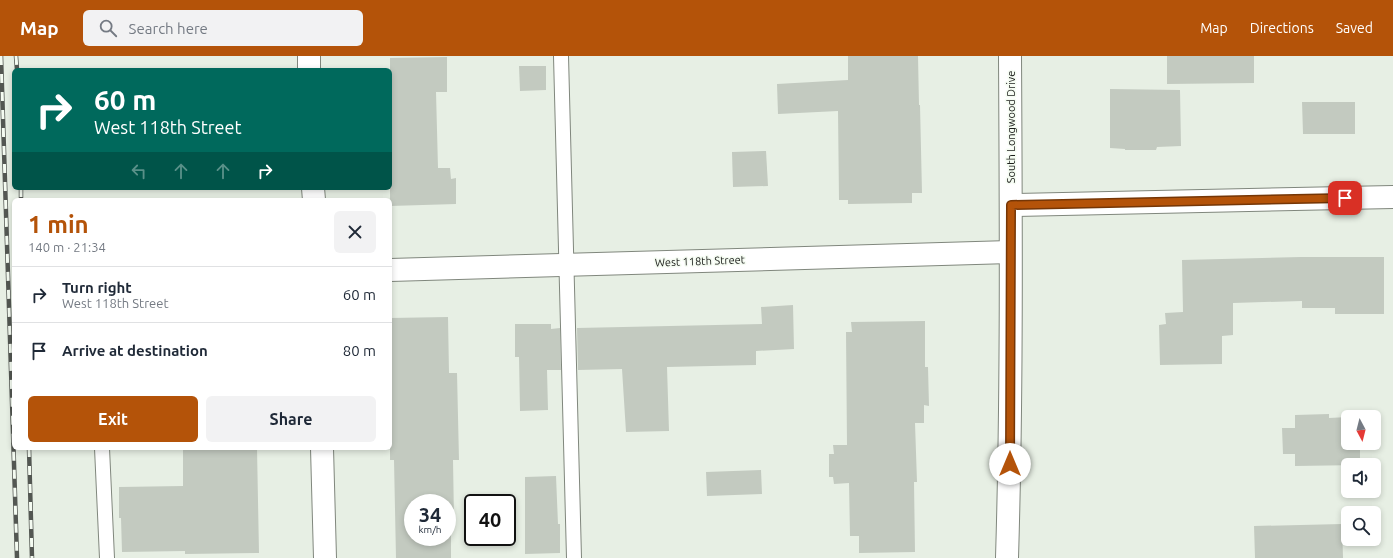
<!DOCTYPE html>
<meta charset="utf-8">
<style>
:root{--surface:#fff;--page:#f2f2f3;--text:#1f2937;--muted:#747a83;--line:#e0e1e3;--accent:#b45309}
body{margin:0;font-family:Ubuntu,sans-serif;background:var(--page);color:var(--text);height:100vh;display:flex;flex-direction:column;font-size:15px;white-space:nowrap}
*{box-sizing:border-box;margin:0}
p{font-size:13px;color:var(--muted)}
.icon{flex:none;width:22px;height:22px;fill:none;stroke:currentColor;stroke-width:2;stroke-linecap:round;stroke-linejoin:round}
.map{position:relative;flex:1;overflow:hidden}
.panel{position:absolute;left:12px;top:142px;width:380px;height:252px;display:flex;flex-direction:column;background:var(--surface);border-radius:6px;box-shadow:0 2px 6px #0003}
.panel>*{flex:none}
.hud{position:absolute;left:12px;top:12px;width:380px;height:122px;border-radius:6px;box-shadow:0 2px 6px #0003;background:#00695c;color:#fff;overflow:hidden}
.needle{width:26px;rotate:173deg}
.buttons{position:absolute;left:1341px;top:354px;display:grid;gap:8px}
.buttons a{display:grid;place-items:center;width:40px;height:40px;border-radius:6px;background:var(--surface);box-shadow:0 2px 6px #0003;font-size:20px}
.speed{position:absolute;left:404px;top:438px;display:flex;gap:8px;font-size:20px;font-weight:700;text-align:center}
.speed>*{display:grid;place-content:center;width:52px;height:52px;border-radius:50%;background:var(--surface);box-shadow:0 2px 6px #0003;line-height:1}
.speed small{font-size:10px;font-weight:400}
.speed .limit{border:2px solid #111;border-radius:6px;background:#fff;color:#111}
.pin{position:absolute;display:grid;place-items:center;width:34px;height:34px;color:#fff;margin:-17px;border-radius:8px;box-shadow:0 2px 6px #0006}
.me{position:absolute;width:44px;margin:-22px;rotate:0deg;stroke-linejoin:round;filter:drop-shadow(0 0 3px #0008)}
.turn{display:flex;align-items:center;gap:14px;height:84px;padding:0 16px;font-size:18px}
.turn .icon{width:52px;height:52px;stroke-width:2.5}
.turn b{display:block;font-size:28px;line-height:34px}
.lanes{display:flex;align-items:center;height:38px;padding:0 16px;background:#0003;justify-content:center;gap:20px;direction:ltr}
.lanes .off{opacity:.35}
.round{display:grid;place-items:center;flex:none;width:42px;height:42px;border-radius:6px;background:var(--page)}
.summary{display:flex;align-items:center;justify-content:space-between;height:68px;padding:0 16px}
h1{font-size:24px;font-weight:600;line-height:30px;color:var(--accent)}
.action{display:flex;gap:8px;margin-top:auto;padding:8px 16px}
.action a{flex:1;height:46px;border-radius:6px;background:var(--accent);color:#fff;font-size:16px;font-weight:600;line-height:46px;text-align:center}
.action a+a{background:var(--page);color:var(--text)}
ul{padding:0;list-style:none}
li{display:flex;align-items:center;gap:12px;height:56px;padding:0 16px;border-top:1px solid var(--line)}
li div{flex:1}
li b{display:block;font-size:15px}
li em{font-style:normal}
header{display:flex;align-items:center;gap:24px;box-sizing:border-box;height:56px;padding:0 20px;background:var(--accent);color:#fff}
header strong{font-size:19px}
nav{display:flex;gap:22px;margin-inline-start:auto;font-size:14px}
.search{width:280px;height:36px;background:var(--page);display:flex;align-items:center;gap:10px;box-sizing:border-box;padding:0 14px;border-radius:6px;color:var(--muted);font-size:15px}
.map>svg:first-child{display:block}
.building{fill:#c3cac0;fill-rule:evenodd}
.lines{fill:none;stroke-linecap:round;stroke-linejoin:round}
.lane-casing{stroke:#80877d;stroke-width:16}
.street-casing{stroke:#80877d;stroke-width:24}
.secondary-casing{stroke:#80877d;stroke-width:24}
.lane{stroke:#fff;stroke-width:14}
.street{stroke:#fff;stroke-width:22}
.secondary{stroke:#fff;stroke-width:22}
.rail-casing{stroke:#535752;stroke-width:4.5}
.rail{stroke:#f5fcf2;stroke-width:3;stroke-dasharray:9;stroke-linecap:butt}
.route-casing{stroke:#753606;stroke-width:10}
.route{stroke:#b45309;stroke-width:7}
.labels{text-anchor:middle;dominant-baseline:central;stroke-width:3;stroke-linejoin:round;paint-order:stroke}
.street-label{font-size:11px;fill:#1b1d1a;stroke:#f5fcf2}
</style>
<header>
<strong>Map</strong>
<div class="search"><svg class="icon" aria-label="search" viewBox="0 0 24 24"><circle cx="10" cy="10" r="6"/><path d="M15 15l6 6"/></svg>Search here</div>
<nav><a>Map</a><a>Directions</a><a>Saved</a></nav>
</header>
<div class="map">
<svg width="1393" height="502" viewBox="0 0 1393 502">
<rect width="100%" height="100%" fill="#e7efe4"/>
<g class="building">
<path d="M 848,0 L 918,0 L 919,49 L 920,49 L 922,137 L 912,137 L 912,147 L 848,148 L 848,144 L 839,144 L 838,55 L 778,58 L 777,28 L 848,24 Z"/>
<path d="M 1167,0 L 1254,0 L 1254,27 L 1167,28 Z"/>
<path d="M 447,1 L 447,36 L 436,36 L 438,112 L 450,112 L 451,123 L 456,122 L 456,148 L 390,150 L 390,2 Z"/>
<path d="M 519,10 L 546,10 L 546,34 L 520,35 Z"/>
<path d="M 1110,33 L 1180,34 L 1181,90 L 1157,91 L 1156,94 L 1125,94 L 1125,93 L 1110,92 Z"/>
<path d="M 1302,46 L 1355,46 L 1355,78 L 1303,78 Z"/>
<path d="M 766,95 L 768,130 L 733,131 L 732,96 Z"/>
<path d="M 1301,201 L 1384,201 L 1384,258 L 1335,258 L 1335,252 L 1302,252 L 1302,245 L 1233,247 L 1233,279 L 1222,280 L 1222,308 L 1160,309 L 1159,269 L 1166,268 L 1165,257 L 1183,256 L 1182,204 Z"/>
<path d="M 793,249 L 794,293 L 756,295 L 756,309 L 667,311 L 669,375 L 626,376 L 622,313 L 578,314 L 577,272 L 762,268 L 761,251 Z"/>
<path d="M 448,261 L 449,317 L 457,317 L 459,404 L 453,404 L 454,463 L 451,463 L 451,502 L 396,502 L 394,404 L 390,404 L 390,262 ZM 413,447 L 447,447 L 447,481 L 413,481 Z"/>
<path d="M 925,265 L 925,311 L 928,311 L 929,350 L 924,349 L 924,367 L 915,367 L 917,426 L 914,426 L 915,496 L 859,497 L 859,480 L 850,480 L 849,427 L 834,428 L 833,421 L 829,421 L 829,398 L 834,398 L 833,389 L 847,389 L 846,276 L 852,276 L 851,266 Z"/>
<path d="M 515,268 L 551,268 L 551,273 L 560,272 L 561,314 L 547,314 L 548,354 L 520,355 L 519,301 L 515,301 Z"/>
<path d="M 1329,358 L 1329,362 L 1348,361 L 1348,387 L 1360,387 L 1360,409 L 1295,410 L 1295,398 L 1283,398 L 1282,372 L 1295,372 L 1295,359 Z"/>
<path d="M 183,392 L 257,392 L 259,497 L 185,498 L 185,495 L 122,496 L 121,462 L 119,462 L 119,431 L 183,430 Z"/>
<path d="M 761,414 L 762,438 L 707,440 L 706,416 Z"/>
<path d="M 556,420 L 558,468 L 560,468 L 560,497 L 525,498 L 525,421 Z"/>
<path d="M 1342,468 L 1343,502 L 1255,502 L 1254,470 Z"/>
</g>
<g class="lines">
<defs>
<g id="lane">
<path d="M 561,0 L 574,502"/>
<path d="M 102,392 L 107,502"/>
</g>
<g id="street">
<path d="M 309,0 L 309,14"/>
<path d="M 313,132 L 314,144"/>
<path d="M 1011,149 L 1393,141"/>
<path d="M 390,214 L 1010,196"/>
<path d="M 322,392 L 325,502"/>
</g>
<path id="secondary" d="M 1007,502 C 1012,335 1011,167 1010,0"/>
</defs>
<use href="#lane" class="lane-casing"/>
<use href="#street" class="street-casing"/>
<use href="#secondary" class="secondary-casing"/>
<use href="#lane" class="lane"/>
<use href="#street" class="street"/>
<use href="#secondary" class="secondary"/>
<defs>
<g id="rail">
<path d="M 1,0 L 17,502"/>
<path d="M 16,0 L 17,14"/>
<path d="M 21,132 L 21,144"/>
<path d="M 29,392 L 32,502"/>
</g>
</defs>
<use href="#rail" class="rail-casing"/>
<use href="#rail" class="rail"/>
</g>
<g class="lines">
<defs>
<path id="route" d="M 1010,408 L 1011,149 L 1345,142"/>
</defs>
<use href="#route" class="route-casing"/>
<use href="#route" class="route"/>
</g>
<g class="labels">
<g class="street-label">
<text transform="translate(1011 71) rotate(-90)">South Longwood Drive</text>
<text transform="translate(700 205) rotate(-2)">West 118th Street</text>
</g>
</g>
</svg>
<div class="buttons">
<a><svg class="needle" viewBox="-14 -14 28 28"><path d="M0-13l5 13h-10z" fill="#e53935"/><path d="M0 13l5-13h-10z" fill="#747a83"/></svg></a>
<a><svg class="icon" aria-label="sound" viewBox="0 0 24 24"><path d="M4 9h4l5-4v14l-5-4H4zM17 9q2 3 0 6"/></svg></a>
<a><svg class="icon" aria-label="search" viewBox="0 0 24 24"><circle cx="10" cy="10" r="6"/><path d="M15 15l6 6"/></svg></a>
</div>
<div class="speed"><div>34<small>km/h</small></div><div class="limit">40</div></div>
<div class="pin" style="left:1345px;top:142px;background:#d93025"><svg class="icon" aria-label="arrive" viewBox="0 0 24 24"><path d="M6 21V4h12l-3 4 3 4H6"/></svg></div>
<svg class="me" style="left:1010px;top:408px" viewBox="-20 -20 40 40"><circle r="19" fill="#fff"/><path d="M0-13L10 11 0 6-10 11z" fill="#b45309"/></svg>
<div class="hud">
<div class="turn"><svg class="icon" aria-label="right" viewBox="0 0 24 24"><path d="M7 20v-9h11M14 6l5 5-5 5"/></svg><div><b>60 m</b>West 118th Street</div></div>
<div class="lanes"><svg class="icon off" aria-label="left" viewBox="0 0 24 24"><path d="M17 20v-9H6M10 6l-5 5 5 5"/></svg><svg class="icon off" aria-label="ahead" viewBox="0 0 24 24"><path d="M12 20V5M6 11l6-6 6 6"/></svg><svg class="icon off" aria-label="ahead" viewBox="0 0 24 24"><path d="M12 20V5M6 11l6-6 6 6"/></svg><svg class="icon" aria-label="right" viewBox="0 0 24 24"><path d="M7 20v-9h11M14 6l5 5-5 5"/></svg></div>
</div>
<section class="panel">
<div class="summary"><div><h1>1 min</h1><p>140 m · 21:34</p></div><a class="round"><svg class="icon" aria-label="close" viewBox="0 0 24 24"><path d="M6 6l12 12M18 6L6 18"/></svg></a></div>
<ul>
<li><svg class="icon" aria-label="right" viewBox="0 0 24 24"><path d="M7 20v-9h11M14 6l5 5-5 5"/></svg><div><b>Turn right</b><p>West 118th Street</p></div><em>60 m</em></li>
<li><svg class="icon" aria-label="arrive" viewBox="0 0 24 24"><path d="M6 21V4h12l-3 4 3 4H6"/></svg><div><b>Arrive at destination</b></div><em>80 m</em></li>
</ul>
<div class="action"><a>Exit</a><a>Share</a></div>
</section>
</div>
